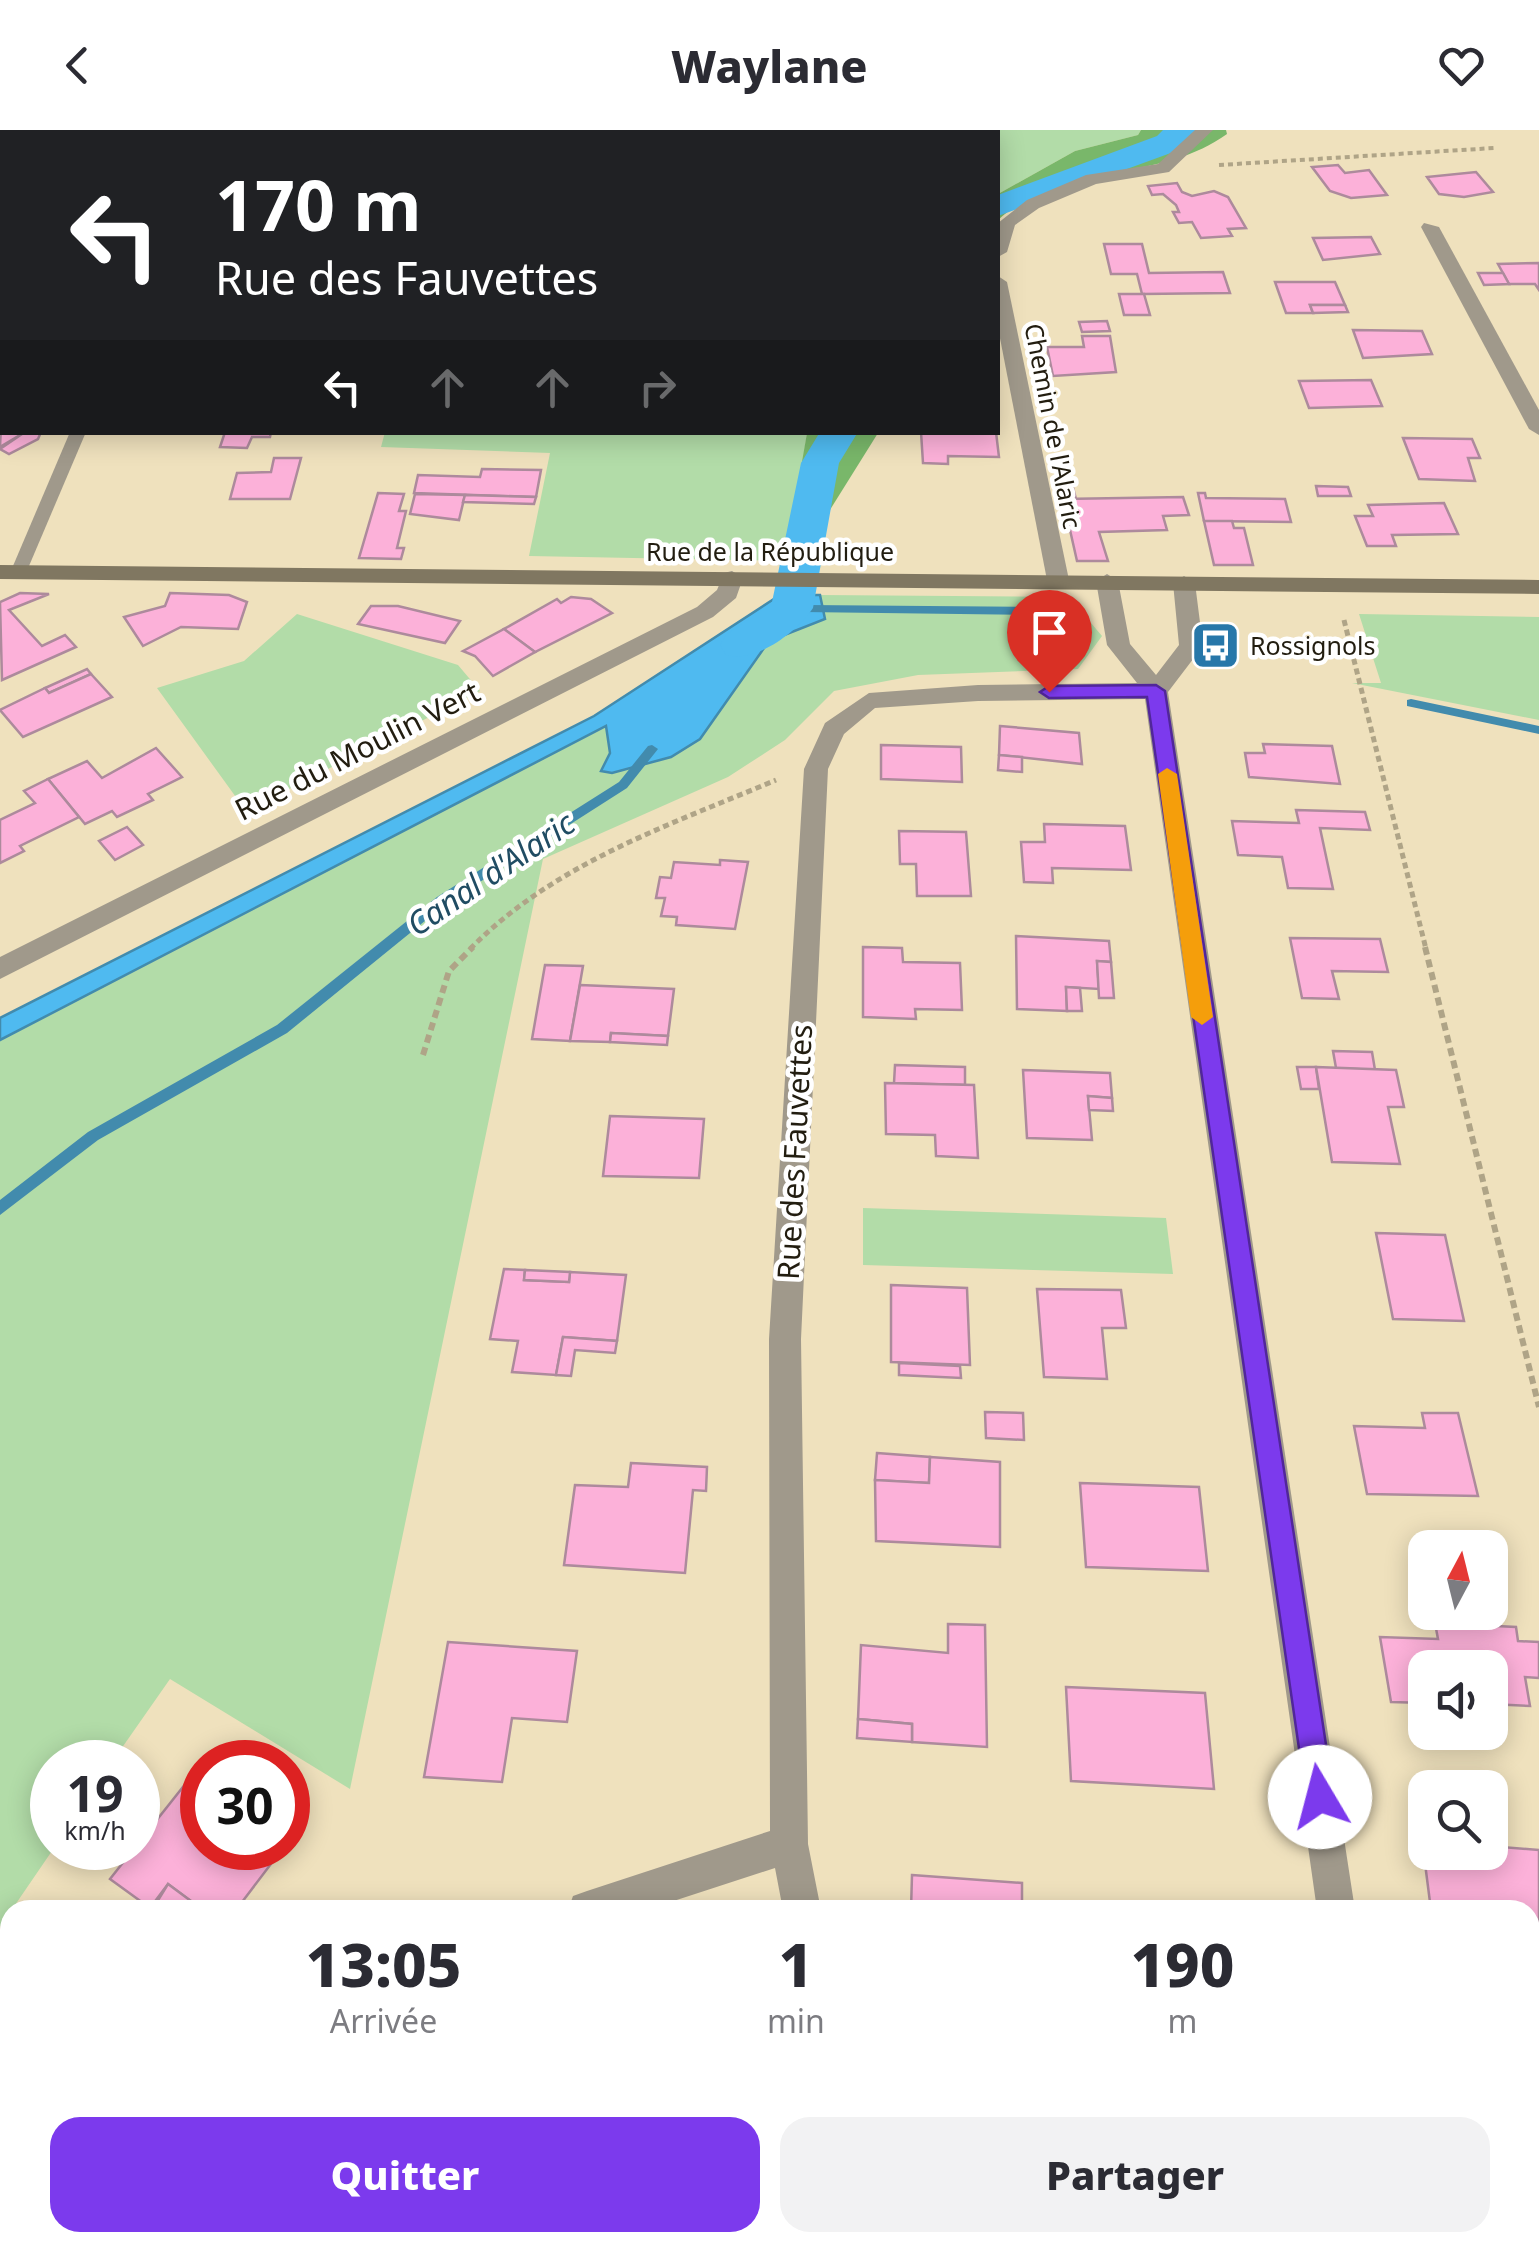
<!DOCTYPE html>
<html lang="fr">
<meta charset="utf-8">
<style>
:root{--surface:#fff;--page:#f2f2f3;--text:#2b2b33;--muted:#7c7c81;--accent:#7c3aed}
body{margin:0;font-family:"Noto Sans",sans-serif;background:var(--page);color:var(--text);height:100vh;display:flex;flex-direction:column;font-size:38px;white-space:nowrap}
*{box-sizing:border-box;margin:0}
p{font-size:32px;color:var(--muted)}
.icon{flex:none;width:55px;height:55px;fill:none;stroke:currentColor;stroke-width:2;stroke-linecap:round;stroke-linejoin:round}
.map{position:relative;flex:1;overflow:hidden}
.details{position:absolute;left:0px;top:1770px;width:1540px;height:352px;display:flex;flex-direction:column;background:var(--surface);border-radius:30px 30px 0 0;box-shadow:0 5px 25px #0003}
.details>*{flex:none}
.hud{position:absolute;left:0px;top:0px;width:1000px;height:305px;box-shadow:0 5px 25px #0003;background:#202124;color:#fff;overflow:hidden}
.needle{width:65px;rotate:7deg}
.tools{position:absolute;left:1408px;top:1400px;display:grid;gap:20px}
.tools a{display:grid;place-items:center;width:100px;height:100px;border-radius:20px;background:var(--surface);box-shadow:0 5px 25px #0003;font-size:50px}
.speed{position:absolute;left:30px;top:1610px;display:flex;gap:20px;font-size:50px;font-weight:700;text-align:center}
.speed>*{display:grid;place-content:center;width:130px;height:130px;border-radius:50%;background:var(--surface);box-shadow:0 5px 25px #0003;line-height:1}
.speed small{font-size:25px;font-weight:400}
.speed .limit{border:15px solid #d22;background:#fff;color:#111}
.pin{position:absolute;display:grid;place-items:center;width:85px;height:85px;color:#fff;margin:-102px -42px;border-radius:50% 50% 50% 0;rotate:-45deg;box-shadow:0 0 10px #0007}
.pin .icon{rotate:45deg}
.me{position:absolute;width:110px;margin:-55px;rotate:352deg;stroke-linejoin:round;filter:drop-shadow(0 0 8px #0008)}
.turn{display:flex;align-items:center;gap:35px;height:210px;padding:0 50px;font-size:45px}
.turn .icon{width:130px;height:130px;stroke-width:2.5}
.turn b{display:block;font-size:70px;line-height:85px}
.lanes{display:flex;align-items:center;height:95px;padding:0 50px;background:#0003;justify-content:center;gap:50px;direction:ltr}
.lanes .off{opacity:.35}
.eta{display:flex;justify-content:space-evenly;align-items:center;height:170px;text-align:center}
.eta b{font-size:60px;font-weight:800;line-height:70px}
.button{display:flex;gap:20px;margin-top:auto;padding:20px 50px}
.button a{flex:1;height:115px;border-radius:30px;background:var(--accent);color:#fff;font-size:40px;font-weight:800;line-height:115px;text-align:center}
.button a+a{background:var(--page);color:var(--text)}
header{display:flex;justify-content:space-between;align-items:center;height:130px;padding:0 50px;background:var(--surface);font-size:45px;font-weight:800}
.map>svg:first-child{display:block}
.green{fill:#b2dca8}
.forest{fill:#79b76a}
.water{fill:#4fbaf0;stroke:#428bad;stroke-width:2.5}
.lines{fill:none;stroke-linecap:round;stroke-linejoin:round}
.stream{fill:#428bad;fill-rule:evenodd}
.canal{fill:#4fbaf0;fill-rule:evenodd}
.building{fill:#fcb1d9;stroke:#ad8a9c;stroke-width:2.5}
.path-far2{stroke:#afa487;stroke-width:4;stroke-dasharray:5 4;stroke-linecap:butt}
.path-far1{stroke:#afa487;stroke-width:5;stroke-dasharray:6 4;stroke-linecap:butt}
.path{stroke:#afa487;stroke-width:6;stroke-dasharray:8 5;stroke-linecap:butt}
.lane{fill:#a0998b;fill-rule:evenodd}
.street{fill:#a0998b;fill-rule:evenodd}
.secondary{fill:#807761;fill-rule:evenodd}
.route{fill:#7c3aed;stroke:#51269a;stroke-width:2.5}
.slow{fill:#f59e0b}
.labels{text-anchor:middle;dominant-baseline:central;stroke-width:9;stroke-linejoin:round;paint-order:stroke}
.far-street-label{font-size:25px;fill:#221d10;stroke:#fff}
.far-poi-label{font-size:25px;fill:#221d10;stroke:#fff;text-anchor:start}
.street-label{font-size:30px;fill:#221d10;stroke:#fff}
.water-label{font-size:32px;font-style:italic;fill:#204c63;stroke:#fff}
</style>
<header><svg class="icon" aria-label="back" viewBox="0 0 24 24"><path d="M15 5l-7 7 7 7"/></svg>Waylane<svg class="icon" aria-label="heart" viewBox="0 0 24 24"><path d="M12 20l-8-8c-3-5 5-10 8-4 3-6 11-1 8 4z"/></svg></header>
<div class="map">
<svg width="1539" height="2121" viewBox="0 0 1539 2121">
<rect width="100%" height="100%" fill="#efe1bd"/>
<g class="green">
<path d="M 322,0 L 1141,0 L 1138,5 L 1075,21 L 998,64 L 998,2 Z"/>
<path d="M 385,302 L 807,303 L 788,431 L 529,426 L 550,323 L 381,317 Z"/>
<path d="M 820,465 L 1069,467 L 1102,506 L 1078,539 L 918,545 L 834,561 L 785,610 L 728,647 L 543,729 L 350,1659 L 170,1549 L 112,1632 L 52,1632 L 54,1718 L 0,1797 L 0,910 L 607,596 L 610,623 L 602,640 L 701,608 L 769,511 L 825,489 Z"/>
<path d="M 297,484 L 458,535 L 480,561 L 246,681 L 157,558 L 244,531 Z"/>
<path d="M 1359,484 L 1539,487 L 1539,590 L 1352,553 L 1381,553 Z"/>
<path d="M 863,1078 L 1166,1088 L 1173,1144 L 863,1135 Z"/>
</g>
<g class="forest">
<path d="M 1141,0 L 1226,0 L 1227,4 C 1158,54 1062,31 998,90 L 998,64 L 1075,21 L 1138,5 Z"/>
<path d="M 807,303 L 878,303 L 818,399 L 807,394 L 791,395 Z"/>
</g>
<g class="water">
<path d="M 807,394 L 818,399 L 819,431 L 788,431 L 791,395 Z"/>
<path d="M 780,465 L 820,465 L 825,489 L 769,511 L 700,609 L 671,627 L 612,643 L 601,641 L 610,623 L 606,596 L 0,910 L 0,888 L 594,586 Z"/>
</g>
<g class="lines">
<g class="stream">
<path d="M 807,475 L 1033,477 L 1039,481 L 1033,485 L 803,482 L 801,479 Z"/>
<path d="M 1411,569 L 1539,596 L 1539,604 L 1407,576 L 1407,570 Z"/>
<path d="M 652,615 L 658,619 L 627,658 L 447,773 L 287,903 L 98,1010 L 0,1085 L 0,1070 L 88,1002 L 277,895 L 437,767 L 619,652 L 648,616 Z"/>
</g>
<g class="canal">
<path d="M 1163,0 L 1196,0 L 1179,20 L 998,86 L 998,65 L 1157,6 Z"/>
<path d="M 820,302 L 858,302 L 839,333 L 813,478 C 796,503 756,533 726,525 L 720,515 L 726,505 L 772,472 L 801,333 Z"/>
</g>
</g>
<g class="building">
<path d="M 1338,35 L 1345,43 L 1369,40 L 1387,65 L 1351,68 L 1330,61 L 1312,37 Z"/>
<path d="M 1476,42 L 1493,62 L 1464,67 L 1439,64 L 1427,47 Z"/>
<path d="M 1177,53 L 1182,62 L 1192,66 L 1214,61 L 1228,67 L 1246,98 L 1228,99 L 1232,106 L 1201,108 L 1192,92 L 1179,93 L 1173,82 L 1179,82 L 1176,75 L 1163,64 L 1152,65 L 1148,56 Z"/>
<path d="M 1371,107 L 1380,124 L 1323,130 L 1313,108 Z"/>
<path d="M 1104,114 L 1142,114 L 1149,143 L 1223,142 L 1230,163 L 1142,164 L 1137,144 L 1111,144 Z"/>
<path d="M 1539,133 L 1539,160 L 1535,154 L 1509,154 L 1498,134 Z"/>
<path d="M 1478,143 L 1503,143 L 1509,154 L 1484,155 Z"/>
<path d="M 1275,152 L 1335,152 L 1345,175 L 1310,175 L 1313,183 L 1286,183 Z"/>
<path d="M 1119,164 L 1144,164 L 1150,185 L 1124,185 Z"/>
<path d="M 1310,175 L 1345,175 L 1348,182 L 1313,183 Z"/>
<path d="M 1107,191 L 1110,201 L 1082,202 L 1079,192 Z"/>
<path d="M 1353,200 L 1422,201 L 1432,224 L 1363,228 Z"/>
<path d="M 1082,206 L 1110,206 L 1116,242 L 1053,246 L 1047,217 L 1084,217 Z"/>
<path d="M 1371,250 L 1382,276 L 1309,278 L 1299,251 Z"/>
<path d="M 2,275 L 2,302 L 25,302 L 0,317 Z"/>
<path d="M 25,302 L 41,302 L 38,309 L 9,324 L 0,319 Z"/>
<path d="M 225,302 L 271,302 L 270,307 L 252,307 L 247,318 L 220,317 Z"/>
<path d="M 921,302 L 996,302 L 999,327 L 948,326 L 948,334 L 923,333 Z"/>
<path d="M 1403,308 L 1472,309 L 1480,328 L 1468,328 L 1475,351 L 1419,349 Z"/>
<path d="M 274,328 L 301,328 L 290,369 L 230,369 L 237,343 L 271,342 Z"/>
<path d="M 482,339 L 541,340 L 536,367 L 414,363 L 418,345 L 480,347 Z"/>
<path d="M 1057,346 L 1070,346 L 1076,369 L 1063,369 Z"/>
<path d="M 1316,356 L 1348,357 L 1351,366 L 1318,366 Z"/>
<path d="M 378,363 L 404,364 L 399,381 L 406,381 L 397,418 L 404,418 L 401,429 L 359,428 Z"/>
<path d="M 1198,363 L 1205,363 L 1206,368 L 1285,369 L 1291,392 L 1204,391 Z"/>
<path d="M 415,364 L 465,365 L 459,390 L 410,384 Z"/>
<path d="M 465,365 L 536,367 L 534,374 L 463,372 Z"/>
<path d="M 1183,367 L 1189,385 L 1163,386 L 1167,400 L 1099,402 L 1108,431 L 1077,431 L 1063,369 Z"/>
<path d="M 1444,373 L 1458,404 L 1392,405 L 1396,416 L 1367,416 L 1355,386 L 1373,386 L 1368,375 Z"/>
<path d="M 1204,391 L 1232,391 L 1234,398 L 1244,398 L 1253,435 L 1214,435 Z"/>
<path d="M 20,463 L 49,464 L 9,480 L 42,516 L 65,505 L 76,517 L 2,550 L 0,472 Z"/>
<path d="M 170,463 L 229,465 L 247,472 L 238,499 L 181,497 L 143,516 L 124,487 L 165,476 Z"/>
<path d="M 571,467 L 591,469 L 612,483 L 535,522 L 504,499 L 557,469 L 561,473 Z"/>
<path d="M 371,476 L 398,476 L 460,491 L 445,513 L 358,494 Z"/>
<path d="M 504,499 L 535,522 L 493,546 L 475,526 L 463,521 Z"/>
<path d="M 87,539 L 91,544 L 49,563 L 45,558 Z"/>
<path d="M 91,544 L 112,567 L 23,607 L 0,580 L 45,558 L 49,563 Z"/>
<path d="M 1000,596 L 1079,603 L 1082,634 L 999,625 Z"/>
<path d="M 1263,614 L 1332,616 L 1340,654 L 1249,647 L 1245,623 L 1265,623 Z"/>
<path d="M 881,615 L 961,617 L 962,652 L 881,649 Z"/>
<path d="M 156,618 L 182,647 L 148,664 L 153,670 L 117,687 L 112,681 L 85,694 L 48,649 L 87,631 L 102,648 Z"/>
<path d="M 999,625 L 1022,627 L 1022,642 L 998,640 Z"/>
<path d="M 48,649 L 79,687 L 20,716 L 24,721 L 0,733 L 0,690 L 35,673 L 24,661 Z"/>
<path d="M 1296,680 L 1365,682 L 1370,700 L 1320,698 L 1333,759 L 1288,758 L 1282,727 L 1238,725 L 1232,691 L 1299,693 Z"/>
<path d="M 1044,694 L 1125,696 L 1131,740 L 1052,738 L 1053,753 L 1024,752 L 1021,712 L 1045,712 Z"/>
<path d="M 127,697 L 143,715 L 115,730 L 99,711 Z"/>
<path d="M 899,701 L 966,702 L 971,766 L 917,766 L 916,734 L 900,734 Z"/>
<path d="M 720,730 L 748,732 L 735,799 L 676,795 L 677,787 L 661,786 L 665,768 L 656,768 L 660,747 L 671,748 L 674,732 L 720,735 Z"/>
<path d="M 1016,806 L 1109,811 L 1111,832 L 1097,831 L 1099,859 L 1066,857 L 1067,881 L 1017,879 Z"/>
<path d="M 1290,808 L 1380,809 L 1388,842 L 1332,841 L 1339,869 L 1302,868 Z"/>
<path d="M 863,817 L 902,818 L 903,832 L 960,833 L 962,880 L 915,879 L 916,889 L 863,887 Z"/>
<path d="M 1097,831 L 1111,832 L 1114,868 L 1099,868 Z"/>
<path d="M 545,835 L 583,836 L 570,911 L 532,909 Z"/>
<path d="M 580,855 L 674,859 L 668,906 L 611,903 L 610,912 L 570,911 Z"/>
<path d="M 1066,857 L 1080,858 L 1082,881 L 1067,881 Z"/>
<path d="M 611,903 L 668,906 L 667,915 L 610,912 Z"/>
<path d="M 1333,921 L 1372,922 L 1375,940 L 1336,938 Z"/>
<path d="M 895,935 L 965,937 L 965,955 L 894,953 Z"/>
<path d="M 1297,937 L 1316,937 L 1319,959 L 1301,959 Z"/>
<path d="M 1316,937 L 1396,940 L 1404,977 L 1388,977 L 1400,1034 L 1332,1032 Z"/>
<path d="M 1023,940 L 1110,943 L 1112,968 L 1088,966 L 1092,1010 L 1027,1008 Z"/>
<path d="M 885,953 L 974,955 L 978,1028 L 936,1026 L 935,1005 L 886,1004 Z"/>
<path d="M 1088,966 L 1112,968 L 1113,981 L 1089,980 Z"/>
<path d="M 610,986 L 704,989 L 699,1048 L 603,1046 Z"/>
<path d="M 1376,1103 L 1445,1105 L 1464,1191 L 1393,1189 Z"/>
<path d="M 504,1139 L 525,1140 L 524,1150 L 569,1152 L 570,1142 L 626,1145 L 617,1211 L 563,1207 L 556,1245 L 512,1242 L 518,1211 L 490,1209 Z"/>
<path d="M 525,1140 L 570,1142 L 569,1152 L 524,1150 Z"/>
<path d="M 891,1155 L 967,1158 L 970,1235 L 891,1232 Z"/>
<path d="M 1037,1159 L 1121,1160 L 1126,1198 L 1102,1198 L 1107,1249 L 1044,1247 Z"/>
<path d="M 563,1207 L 617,1211 L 615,1223 L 575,1220 L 571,1246 L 556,1245 Z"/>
<path d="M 899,1233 L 960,1236 L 961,1248 L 899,1245 Z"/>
<path d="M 985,1282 L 1023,1283 L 1024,1310 L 986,1308 Z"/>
<path d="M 1422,1283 L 1458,1283 L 1478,1366 L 1367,1364 L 1354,1296 L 1425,1298 Z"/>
<path d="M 877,1323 L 930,1327 L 929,1353 L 875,1350 Z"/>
<path d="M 930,1327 L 1000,1332 L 1000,1417 L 876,1411 L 875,1350 L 929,1353 Z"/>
<path d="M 631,1333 L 707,1337 L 706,1361 L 693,1360 L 685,1443 L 564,1435 L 575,1355 L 628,1357 Z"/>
<path d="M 1080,1353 L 1199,1357 L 1208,1441 L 1086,1437 Z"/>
<path d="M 1435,1493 L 1516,1497 L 1518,1511 L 1539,1512 L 1539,1548 L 1525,1547 L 1530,1576 L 1490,1574 L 1490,1538 L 1425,1538 L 1425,1573 L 1391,1572 L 1380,1507 L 1438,1509 Z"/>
<path d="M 948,1494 L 985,1495 L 987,1617 L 912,1612 L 912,1594 L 858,1589 L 861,1515 L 948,1523 Z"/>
<path d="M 448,1512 L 577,1521 L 567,1592 L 512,1588 L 502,1652 L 424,1647 Z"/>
<path d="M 1066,1557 L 1205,1563 L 1214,1659 L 1071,1651 Z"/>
<path d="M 858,1589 L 912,1594 L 912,1612 L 857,1608 Z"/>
<path d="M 194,1643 L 202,1649 L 202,1718 L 283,1718 L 236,1780 L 203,1780 L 168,1754 L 150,1778 L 110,1749 Z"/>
<path d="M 1422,1710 L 1425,1722 L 1490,1722 L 1490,1716 L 1539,1720 L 1539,1812 L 1530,1811 L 1530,1780 L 1431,1780 Z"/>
<path d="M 912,1745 L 1022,1753 L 1022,1780 L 911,1780 Z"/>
<path d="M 168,1754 L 203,1780 L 152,1780 Z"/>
<path d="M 10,1880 L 10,1985 L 0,1980 L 0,1897 Z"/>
<path d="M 1530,2009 L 1539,2010 L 1539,2106 L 1530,2049 Z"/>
<path d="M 285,2112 L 418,2112 L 438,2117 L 438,2121 L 282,2121 Z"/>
</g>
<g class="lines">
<path class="path-far2" d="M 1219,35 L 1494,18"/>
<g class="path-far1">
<path d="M 1344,490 L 1426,819"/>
<path d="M 470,819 C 555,733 667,696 776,650"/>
</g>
<g class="path">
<path d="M 1425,817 L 1539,1277"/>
<path d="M 423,925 L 449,841 L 473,817"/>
</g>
<path class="lane" d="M 70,302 L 86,302 L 26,443 L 24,447 L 12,447 L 10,443 Z"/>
<g class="street">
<path d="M 1195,0 L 1213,0 L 1169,42 L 1096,54 L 1039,78 L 1015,95 L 1007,122 L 998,127 L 998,93 L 1027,70 L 1086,45 L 1158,34 Z"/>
<path d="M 1424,93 L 1439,97 L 1539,280 L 1539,305 L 1529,299 L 1421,97 Z"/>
<path d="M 998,146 L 1007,152 L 1069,450 L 1058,457 L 1047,450 L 998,198 Z"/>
<path d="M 732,441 L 743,448 L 736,468 L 713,487 L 0,849 L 0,827 L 697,477 L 717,460 L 724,443 Z"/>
<path d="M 1107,444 L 1118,451 L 1130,514 L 1156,545 L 1179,515 L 1173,453 L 1184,446 L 1195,453 L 1203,516 L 1168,562 L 1355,1780 L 1317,1780 L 1145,569 L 978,571 L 875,578 L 844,604 L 828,639 L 801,1209 L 808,1714 L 821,1780 L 783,1780 L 775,1738 L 646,1780 L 568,1780 L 573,1766 L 587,1761 L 770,1701 L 769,1209 L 804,639 L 825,593 L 869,563 L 978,555 L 1137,553 L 1107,515 L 1096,451 Z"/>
<path d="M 137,2112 L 180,2112 L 177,2121 L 133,2121 Z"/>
<path d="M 1226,2112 L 1312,2112 L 1316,2121 L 1229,2121 Z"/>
<path d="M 1363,2112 L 1406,2112 L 1408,2121 L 1364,2121 Z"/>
</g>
<path class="secondary" d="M 0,435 L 1539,450 L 1539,464 L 0,449 Z"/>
</g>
<path class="route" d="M 1156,555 L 1165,561 L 1334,1667 L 1330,1677 L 1320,1681 L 1310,1677 L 1306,1667 L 1147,567 L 1049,568 L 1040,562 L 1049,556 Z"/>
<path class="slow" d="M 1167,638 L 1177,644 L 1213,887 L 1202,895 L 1191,887 L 1158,644 Z"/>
<defs>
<symbol id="bus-square" viewBox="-11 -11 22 22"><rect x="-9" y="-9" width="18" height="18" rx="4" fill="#2777a9" stroke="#fff"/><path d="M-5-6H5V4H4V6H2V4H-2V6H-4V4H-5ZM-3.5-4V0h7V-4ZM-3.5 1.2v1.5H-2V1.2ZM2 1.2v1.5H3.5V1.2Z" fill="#fff"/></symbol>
</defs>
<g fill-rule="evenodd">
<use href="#bus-square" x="1188" y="488" width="55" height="55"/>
</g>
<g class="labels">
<g class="far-street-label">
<text transform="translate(1054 296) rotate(79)">Chemin de l'Alaric</text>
<text x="770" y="421">Rue de la République</text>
</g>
<g class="far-poi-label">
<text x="1250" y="515">Rossignols</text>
</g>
<g class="street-label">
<text transform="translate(357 620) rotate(-27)">Rue du Moulin Vert</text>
<text transform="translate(794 1022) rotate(-87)">Rue des Fauvettes</text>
</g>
<g class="water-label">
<text transform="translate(490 743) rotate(-34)">Canal d'Alaric</text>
</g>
</g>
</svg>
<div class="tools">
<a><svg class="needle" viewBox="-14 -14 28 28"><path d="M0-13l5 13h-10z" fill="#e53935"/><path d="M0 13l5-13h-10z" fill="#7c7c81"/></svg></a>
<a><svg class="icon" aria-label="sound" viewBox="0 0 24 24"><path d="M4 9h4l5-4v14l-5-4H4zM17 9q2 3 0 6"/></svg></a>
<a><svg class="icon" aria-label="search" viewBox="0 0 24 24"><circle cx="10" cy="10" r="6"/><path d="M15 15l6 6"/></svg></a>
</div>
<div class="speed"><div>19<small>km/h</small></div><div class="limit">30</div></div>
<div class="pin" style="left:1049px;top:562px;background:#d93025"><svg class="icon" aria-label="arrive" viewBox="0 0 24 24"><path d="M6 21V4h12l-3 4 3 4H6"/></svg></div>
<svg class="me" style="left:1320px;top:1667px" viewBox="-20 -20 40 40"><circle r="19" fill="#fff"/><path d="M0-13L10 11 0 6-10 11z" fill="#7c3aed"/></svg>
<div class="hud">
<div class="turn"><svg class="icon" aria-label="left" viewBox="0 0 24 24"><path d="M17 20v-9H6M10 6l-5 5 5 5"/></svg><div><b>170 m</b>Rue des Fauvettes</div></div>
<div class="lanes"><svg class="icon" aria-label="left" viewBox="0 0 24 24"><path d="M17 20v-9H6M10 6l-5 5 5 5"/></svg><svg class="icon off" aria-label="ahead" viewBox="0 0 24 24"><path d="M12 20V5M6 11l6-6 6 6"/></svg><svg class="icon off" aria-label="ahead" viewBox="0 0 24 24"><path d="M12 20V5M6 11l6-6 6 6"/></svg><svg class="icon off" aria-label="right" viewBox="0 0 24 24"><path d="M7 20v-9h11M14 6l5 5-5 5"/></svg></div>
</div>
<section class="details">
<div class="eta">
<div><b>13:05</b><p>Arrivée</p></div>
<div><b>1</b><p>min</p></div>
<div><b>190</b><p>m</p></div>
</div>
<div class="button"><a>Quitter</a><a>Partager</a></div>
</section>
</div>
